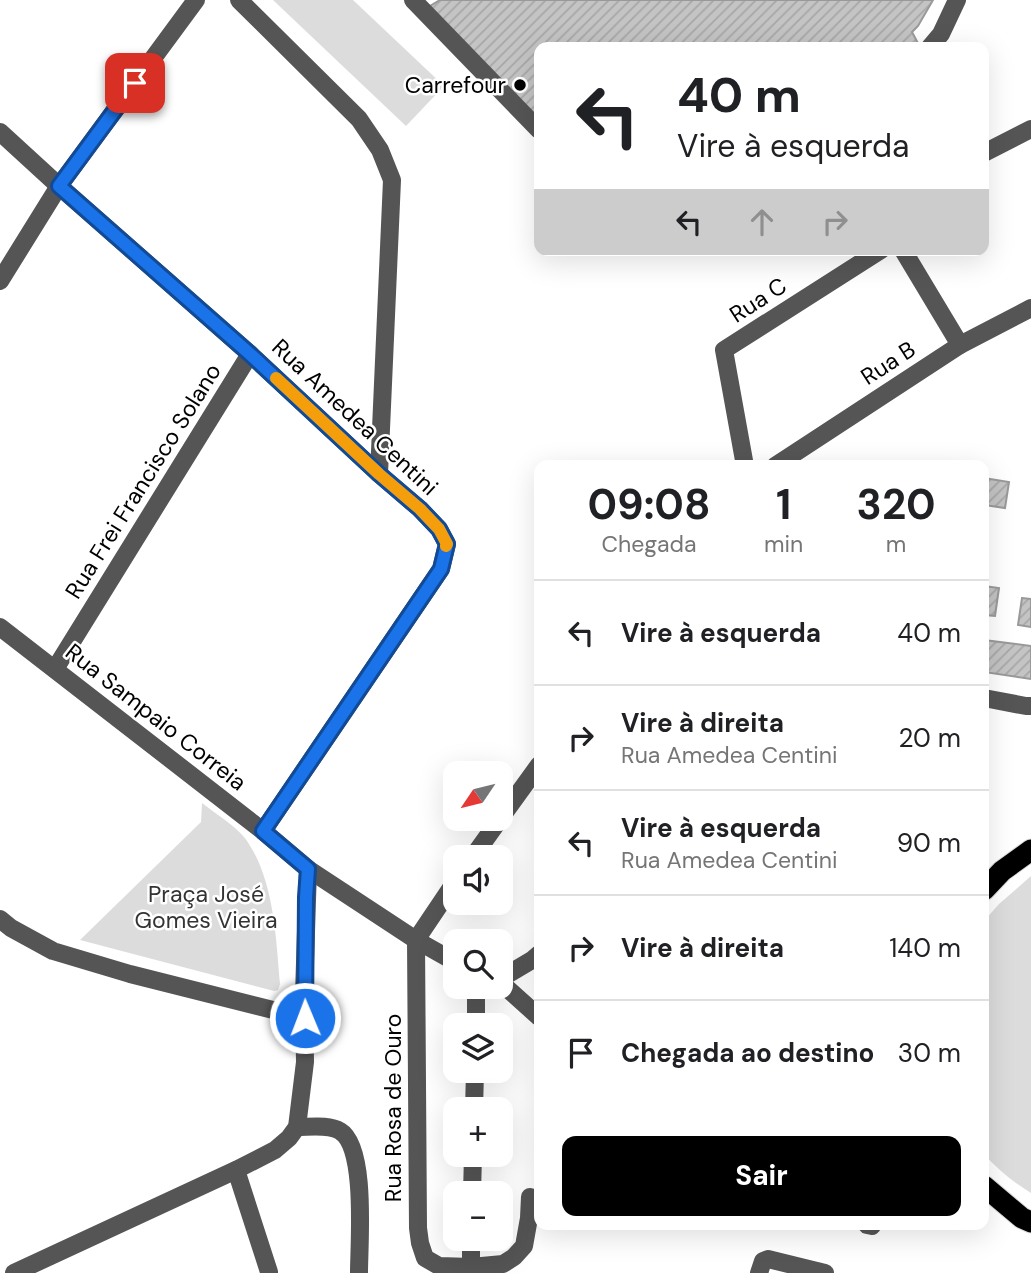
<!DOCTYPE html>
<html lang="pt">
<meta charset="utf-8">
<style>
:root{--surface:#fff;--page:#f6f6f6;--text:#202124;--muted:#757577;--line:#e0e0e0;--accent:#000}
body{margin:0;font-family:"DM Sans",sans-serif;background:var(--page);color:var(--text);height:100vh;display:flex;flex-direction:column;font-size:26px;white-space:nowrap}
*{box-sizing:border-box;margin:0}
p{font-size:23px;color:var(--muted)}
.icon{flex:none;width:38px;height:38px;fill:none;stroke:currentColor;stroke-width:2;stroke-linecap:round;stroke-linejoin:round}
.map{position:relative;flex:1;overflow:hidden}
.details{position:absolute;left:534px;top:460px;width:455px;height:770px;display:flex;flex-direction:column;background:var(--surface);border-radius:14px;box-shadow:0 7px 28px #0002}
.details>*{flex:none}
.banner{position:absolute;left:534px;top:42px;width:455px;height:214px;border-radius:14px;box-shadow:0 7px 28px #0002;background:#fff;color:var(--text);overflow:hidden}
.needle{width:46px;rotate:235deg}
.buttons{position:absolute;left:443px;top:761px;display:grid;gap:14px}
.buttons a{display:grid;place-items:center;width:70px;height:70px;border-radius:14px;background:var(--surface);box-shadow:0 7px 28px #0002;font-size:35px}
.pin{position:absolute;display:grid;place-items:center;width:60px;height:60px;color:#fff;margin:-30px;border-radius:14px;box-shadow:0 4px 10px #0006}
.me{position:absolute;width:77px;margin:-38px;rotate:359deg;stroke-linejoin:round;filter:drop-shadow(0 0 5px #0008)}
.turn{display:flex;align-items:center;gap:24px;height:147px;padding:0 28px;font-size:32px}
.turn .icon{width:91px;height:91px;stroke-width:2.5}
.turn b{display:block;font-size:49px;line-height:60px}
.lanes{display:flex;align-items:center;height:66px;padding:0 28px;background:#0003;justify-content:center;gap:35px;direction:ltr}
.lanes .off{opacity:.35}
.eta{display:flex;justify-content:space-evenly;align-items:center;height:119px;text-align:center}
.eta b{font-size:42px;font-weight:700;line-height:49px}
.cta{display:flex;gap:14px;margin-top:auto;padding:14px 28px}
.cta a{flex:1;height:80px;border-radius:14px;background:var(--accent);color:#fff;font-size:28px;font-weight:700;line-height:80px;text-align:center}
ul{padding:0;list-style:none}
li{display:flex;align-items:center;gap:21px;height:105px;padding:0 28px;border-top:2px solid var(--line)}
li div{flex:1}
li b{display:block;font-size:26px}
li em{font-style:normal}
.map>svg:first-child{display:block}
.green{fill:#dcdcdc}
.building{fill:url(#building-hatch);stroke:#999;stroke-width:2}
.lines{fill:none;stroke-linecap:round;stroke-linejoin:round}
.highway-casing{stroke:#dbdbdb;stroke-width:23}
.minor{stroke:#555;stroke-width:18}
.highway{stroke:#000;stroke-width:21}
.route-casing{stroke:#114b97;stroke-width:18}
.route{stroke:#1a73e8;stroke-width:12}
.slow{stroke:#f59e0b;stroke-width:12}
.poi-dot{fill:#000;stroke:#fff;stroke-width:2.5}
.labels{text-anchor:middle;dominant-baseline:central;stroke-width:5;stroke-linejoin:round;paint-order:stroke}
.poi-label{font-size:23px;fill:#000;stroke:#fff;text-anchor:end}
.street-label{font-size:23px;fill:#000;stroke:#fff}
.park-label{font-size:23px;fill:#333;stroke:#fff}
</style>
<div class="map">
<svg width="1031" height="1273" viewBox="0 0 1031 1273">
<defs>
<pattern id="building-hatch" width="6" height="6" patternUnits="userSpaceOnUse" patternTransform="scale(1.75)"><rect width="6" height="6" fill="#c4c4c4"/><path d="M-1 1l2-2M0 6l6-6M5 7l2-2" fill="none" stroke="#a7a7a7"/></pattern>
</defs>
<rect width="100%" height="100%" fill="#fff"/>
<g class="green">
<path d="M 273,0 L 353,0 L 444,86 L 406,126 Z"/>
<path d="M 202,803 C 216,814 233,824 244,837 C 274,876 276,937 280,984 L 278,990 L 274,991 L 80,940 L 201,822 Z"/>
<path d="M 1031,876 L 1031,1193 C 1013,1182 997,1169 984,1154 L 984,921 L 999,904 Z"/>
</g>
<g class="building">
<path d="M 440,0 L 933,0 L 918,26 L 912,32 L 920,47 L 539,47 L 539,122 L 425,9 Z"/>
<path d="M 984,478 L 1009,482 L 1005,508 L 984,505 Z"/>
<path d="M 984,586 L 999,588 L 995,616 L 984,615 Z"/>
<path d="M 1022,598 L 1031,599 L 1031,627 L 1018,625 Z"/>
<path d="M 984,640 L 1031,646 L 1031,679 L 984,672 Z"/>
</g>
<g class="lines">
<defs>
<g id="highway">
<path d="M 984,890 L 1002,871 L 1031,850"/>
<path d="M 984,1186 L 1022,1218 L 1031,1222"/>
</g>
</defs>
<use href="#highway" class="highway-casing"/>
<g class="minor">
<path d="M 239,0 L 359,119 L 380,150 L 392,180 L 379,474"/>
<path d="M 413,0 L 539,130"/>
<path d="M 930,47 L 941,34 L 957,0"/>
<path d="M 0,132 L 59,186 L 250,354 L 379,474 L 420,509 L 439,529 L 447,544 L 441,569 L 263,831"/>
<path d="M 984,153 L 1031,129"/>
<path d="M 903,250 L 960,345"/>
<path d="M 0,281 L 59,186 L 196,0"/>
<path d="M 745,466 L 724,350 L 881,250"/>
<path d="M 775,466 L 960,345 L 1031,308"/>
<path d="M 0,627 L 263,831 L 308,869 L 416,940 L 455,962"/>
<path d="M 55,669 L 250,354"/>
<path d="M 984,698 L 1026,706 L 1031,706"/>
<path d="M 500,819 L 539,765"/>
<path d="M 472,858 L 500,819"/>
<path d="M 455,882 L 416,940 L 418,1228 L 420,1243 L 425,1258 L 439,1266 L 471,1267 L 503,1264 L 514,1257 L 524,1246 L 529,1218 L 530,1197"/>
<path d="M 0,919 L 11,928 L 53,951 L 130,974 L 305,1018"/>
<path d="M 500,979 L 532,960 L 539,954"/>
<path d="M 500,982 L 539,1017"/>
<path d="M 476,987 L 476,1026"/>
<path d="M 474,1110 L 475,1071"/>
<path d="M 297,1127 C 310,1127 329,1124 340,1131 C 367,1147 359,1243 359,1273"/>
<path d="M 236,1170 L 269,1272"/>
<path d="M 472,1194 L 473,1155"/>
<path d="M 867,1225 L 872,1226"/>
<path d="M 471,1267 L 471,1239"/>
<path d="M 14,1273 L 236,1170 L 275,1150 L 289,1138 L 297,1127 L 305,1062 L 304,994 L 308,869"/>
<path d="M 759,1273 L 763,1261 L 768,1259 L 825,1273"/>
</g>
<use href="#highway" class="highway"/>
</g>
<g class="lines">
<defs>
<path id="route" d="M 135,83 L 59,186 L 250,354 L 379,474 L 420,509 L 439,529 L 447,544 L 441,569 L 263,831 L 308,869 L 306,897 L 305,1018"/>
</defs>
<use href="#route" class="route-casing"/>
<use href="#route" class="route"/>
<path class="slow" d="M 276,378 L 379,474 L 420,509 L 439,529 L 447,544 L 446,546"/>
</g>
<circle class="poi-dot" cx="520" cy="85" r="7"/>
<g class="labels">
<g class="poi-label">
<text x="506" y="85">Carrefour</text>
</g>
<g class="street-label">
<text transform="translate(758 300) rotate(-33)">Rua C</text>
<text transform="translate(888 363) rotate(-33)">Rua B</text>
<text transform="translate(355 417) rotate(43)">Rua Amedea Centini</text>
<text transform="translate(143 481) rotate(-58)">Rua Frei Francisco Solano</text>
<text transform="translate(156 717) rotate(38)">Rua Sampaio Correia</text>
<text transform="translate(393 1108) rotate(-90)">Rua Rosa de Ouro</text>
</g>
<g class="park-label">
<text x="206" y="894">Praça José<tspan x="206" dy="26">Gomes Vieira</tspan></text>
</g>
</g>
</svg>
<div class="buttons">
<a><svg class="needle" viewBox="-14 -14 28 28"><path d="M0-13l5 13h-10z" fill="#e53935"/><path d="M0 13l5-13h-10z" fill="#757577"/></svg></a>
<a><svg class="icon" aria-label="sound" viewBox="0 0 24 24"><path d="M4 9h4l5-4v14l-5-4H4zM17 9q2 3 0 6"/></svg></a>
<a><svg class="icon" aria-label="search" viewBox="0 0 24 24"><circle cx="10" cy="10" r="6"/><path d="M15 15l6 6"/></svg></a>
<a><svg class="icon" aria-label="layers" viewBox="0 0 24 24"><path d="M12 4l9 5-9 5-9-5zM3 14l9 5 9-5"/></svg></a>
<a>+</a>
<a>−</a>
</div>
<div class="pin" style="left:135px;top:83px;background:#d93025"><svg class="icon" aria-label="arrive" viewBox="0 0 24 24"><path d="M6 21V4h12l-3 4 3 4H6"/></svg></div>
<svg class="me" style="left:305px;top:1018px" viewBox="-20 -20 40 40"><circle r="17" fill="#1a73e8" stroke="#fff" stroke-width="3"/><path d="M0-11L8 9 0 5-8 9z" fill="#fff"/></svg>
<div class="banner">
<div class="turn"><svg class="icon" aria-label="left" viewBox="0 0 24 24"><path d="M17 20v-9H6M10 6l-5 5 5 5"/></svg><div><b>40 m</b>Vire à esquerda</div></div>
<div class="lanes"><svg class="icon" aria-label="left" viewBox="0 0 24 24"><path d="M17 20v-9H6M10 6l-5 5 5 5"/></svg><svg class="icon off" aria-label="ahead" viewBox="0 0 24 24"><path d="M12 20V5M6 11l6-6 6 6"/></svg><svg class="icon off" aria-label="right" viewBox="0 0 24 24"><path d="M7 20v-9h11M14 6l5 5-5 5"/></svg></div>
</div>
<section class="details">
<div class="eta">
<div><b>09:08</b><p>Chegada</p></div>
<div><b>1</b><p>min</p></div>
<div><b>320</b><p>m</p></div>
</div>
<ul>
<li><svg class="icon" aria-label="left" viewBox="0 0 24 24"><path d="M17 20v-9H6M10 6l-5 5 5 5"/></svg><div><b>Vire à esquerda</b></div><em>40 m</em></li>
<li><svg class="icon" aria-label="right" viewBox="0 0 24 24"><path d="M7 20v-9h11M14 6l5 5-5 5"/></svg><div><b>Vire à direita</b><p>Rua Amedea Centini</p></div><em>20 m</em></li>
<li><svg class="icon" aria-label="left" viewBox="0 0 24 24"><path d="M17 20v-9H6M10 6l-5 5 5 5"/></svg><div><b>Vire à esquerda</b><p>Rua Amedea Centini</p></div><em>90 m</em></li>
<li><svg class="icon" aria-label="right" viewBox="0 0 24 24"><path d="M7 20v-9h11M14 6l5 5-5 5"/></svg><div><b>Vire à direita</b></div><em>140 m</em></li>
<li><svg class="icon" aria-label="arrive" viewBox="0 0 24 24"><path d="M6 21V4h12l-3 4 3 4H6"/></svg><div><b>Chegada ao destino</b></div><em>30 m</em></li>
</ul>
<div class="cta"><a>Sair</a></div>
</section>
</div>
